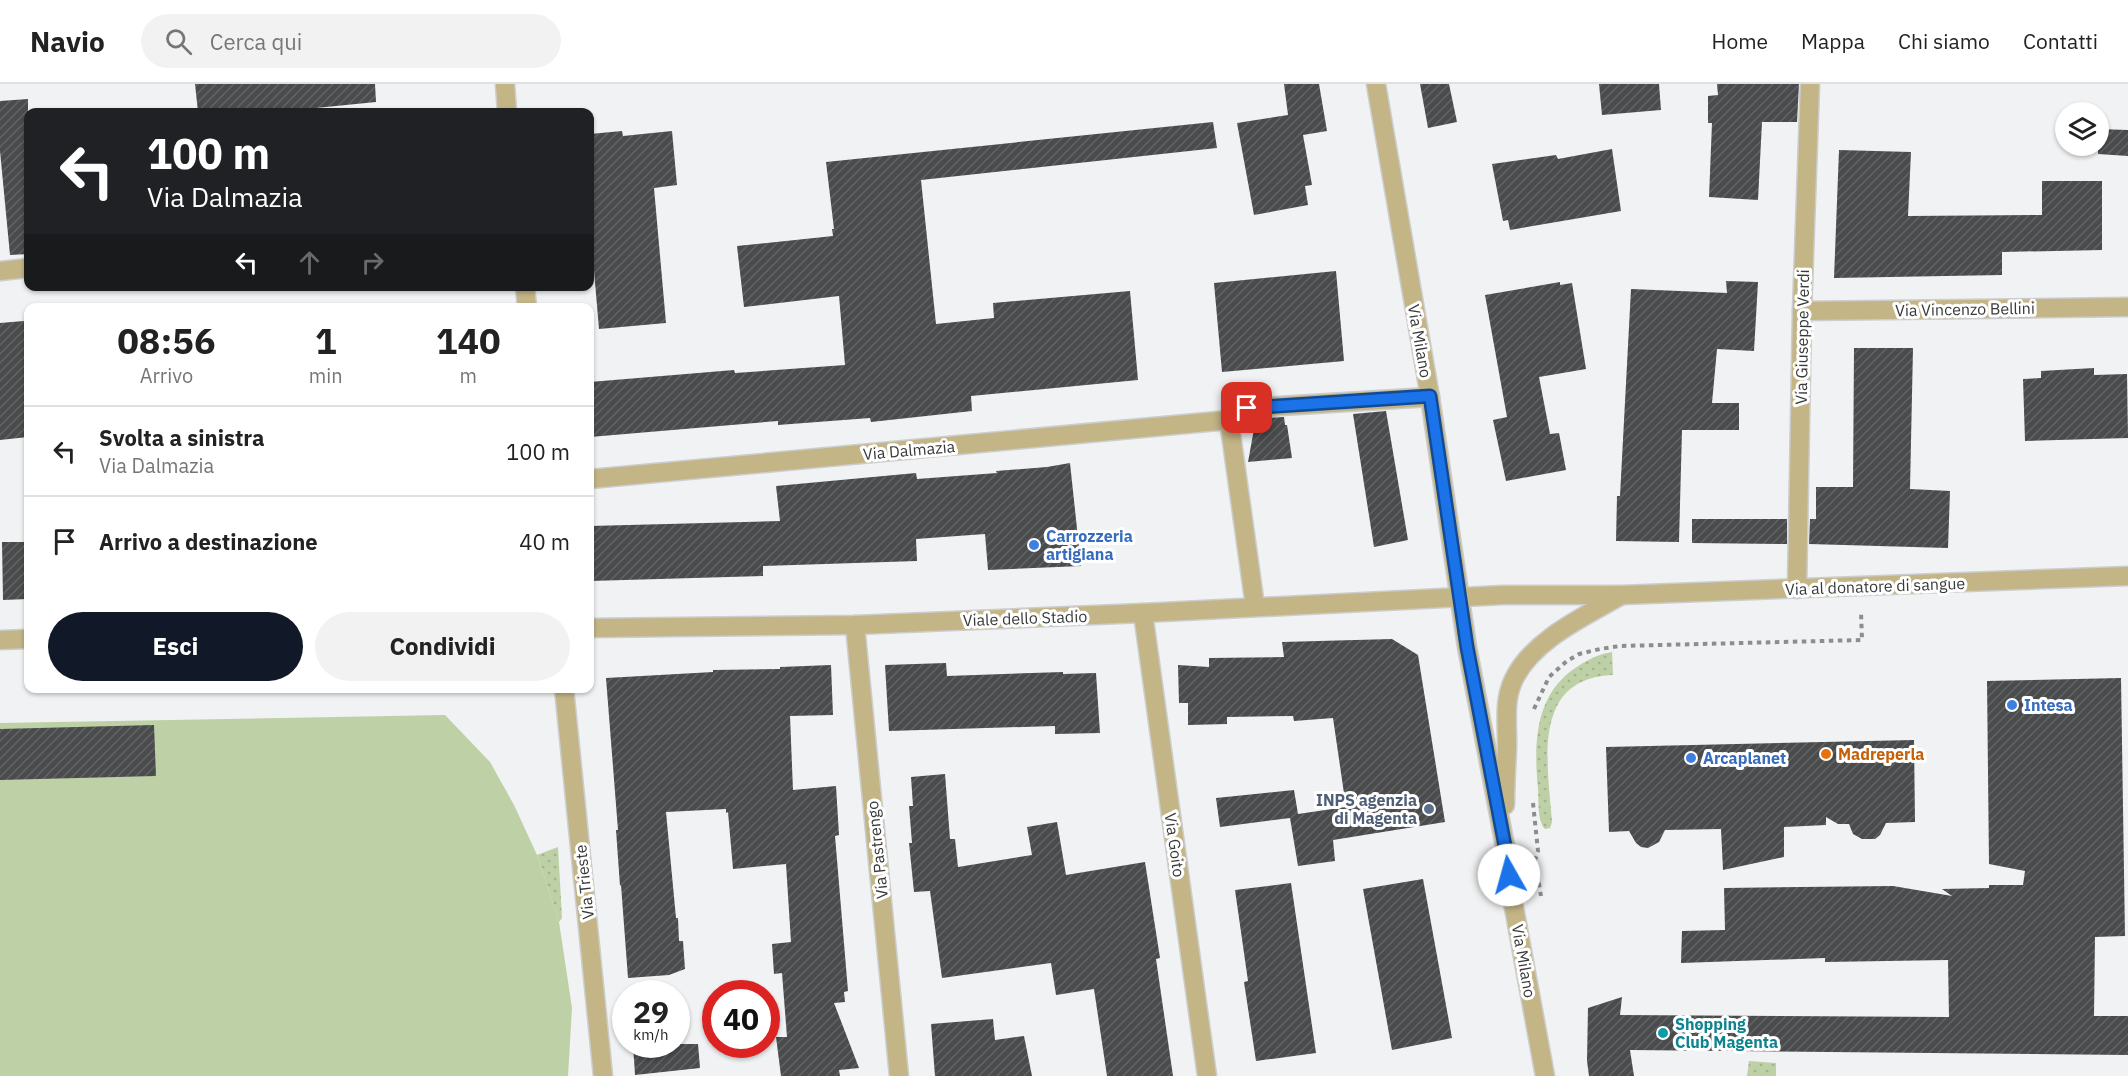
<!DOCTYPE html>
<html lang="it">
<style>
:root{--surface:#fff;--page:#f2f2f2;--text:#222;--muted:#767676;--line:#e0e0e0;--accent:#111827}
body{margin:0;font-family:"IBM Plex Sans",sans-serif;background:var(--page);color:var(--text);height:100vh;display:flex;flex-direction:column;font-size:22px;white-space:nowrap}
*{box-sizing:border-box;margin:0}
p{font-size:20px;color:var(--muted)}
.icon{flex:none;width:33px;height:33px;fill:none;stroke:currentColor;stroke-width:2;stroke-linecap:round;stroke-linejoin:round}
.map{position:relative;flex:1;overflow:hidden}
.sheet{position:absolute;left:24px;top:219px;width:570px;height:390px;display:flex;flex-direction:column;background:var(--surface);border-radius:12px;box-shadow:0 2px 4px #0004}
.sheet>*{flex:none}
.top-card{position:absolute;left:24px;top:24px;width:570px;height:183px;border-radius:12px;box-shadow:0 2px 4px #0004;background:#202124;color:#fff;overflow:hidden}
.buttons{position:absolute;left:2055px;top:18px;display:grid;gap:12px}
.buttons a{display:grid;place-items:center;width:54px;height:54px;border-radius:50%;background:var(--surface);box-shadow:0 2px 4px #0004;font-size:30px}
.speed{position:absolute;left:612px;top:896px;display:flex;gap:12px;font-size:30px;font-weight:700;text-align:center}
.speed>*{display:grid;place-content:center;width:78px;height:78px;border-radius:50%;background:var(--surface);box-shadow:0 2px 4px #0004;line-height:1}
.speed small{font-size:15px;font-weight:400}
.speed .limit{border:9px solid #d22;background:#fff;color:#111}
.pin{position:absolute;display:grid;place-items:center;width:51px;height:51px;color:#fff;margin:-26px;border-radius:12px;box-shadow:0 3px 9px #0006}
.me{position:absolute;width:66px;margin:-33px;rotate:353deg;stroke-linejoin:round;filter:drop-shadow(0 0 4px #0008)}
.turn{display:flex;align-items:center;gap:21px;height:126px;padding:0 24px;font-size:27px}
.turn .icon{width:78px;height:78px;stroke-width:2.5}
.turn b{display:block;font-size:42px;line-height:51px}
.lanes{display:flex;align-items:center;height:57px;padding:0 24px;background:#0003;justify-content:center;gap:30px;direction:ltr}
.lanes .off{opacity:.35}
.eta{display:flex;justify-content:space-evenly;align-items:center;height:102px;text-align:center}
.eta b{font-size:36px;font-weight:800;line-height:42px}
.button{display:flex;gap:12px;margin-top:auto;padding:12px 24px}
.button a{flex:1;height:69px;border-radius:36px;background:var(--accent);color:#fff;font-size:24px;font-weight:800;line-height:69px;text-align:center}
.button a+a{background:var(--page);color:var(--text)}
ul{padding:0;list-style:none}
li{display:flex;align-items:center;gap:18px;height:90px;padding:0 24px;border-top:2px solid var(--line)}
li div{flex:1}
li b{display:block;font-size:22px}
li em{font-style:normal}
header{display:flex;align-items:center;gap:36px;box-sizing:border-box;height:84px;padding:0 30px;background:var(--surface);border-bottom:2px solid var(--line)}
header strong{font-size:28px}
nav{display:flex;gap:33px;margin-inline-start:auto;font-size:21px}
.search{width:420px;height:54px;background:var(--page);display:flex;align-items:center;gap:15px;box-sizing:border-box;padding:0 21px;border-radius:33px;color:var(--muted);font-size:22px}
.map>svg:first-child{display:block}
.grass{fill:url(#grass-dots)}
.park{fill:#bed0a5}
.building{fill:url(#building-hatch)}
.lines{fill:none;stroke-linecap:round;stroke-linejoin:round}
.minor-casing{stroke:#cccdce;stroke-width:21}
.path{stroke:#8c8d8d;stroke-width:4;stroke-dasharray:4.5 4.5;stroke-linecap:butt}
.minor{stroke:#c4b586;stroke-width:18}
.route-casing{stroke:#114b97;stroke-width:15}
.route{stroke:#1a73e8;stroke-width:10}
.shop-dot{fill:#3f7fe0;stroke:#fff;stroke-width:2}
.food-dot{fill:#e8710a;stroke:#fff;stroke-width:2}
.service-dot{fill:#5c6f8a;stroke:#fff;stroke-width:2}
.culture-dot{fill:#0f9aa8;stroke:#fff;stroke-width:2}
.labels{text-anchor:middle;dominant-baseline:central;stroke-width:6;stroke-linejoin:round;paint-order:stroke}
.street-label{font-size:16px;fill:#383939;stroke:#fff}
.shop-label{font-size:16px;font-weight:bold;fill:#366cbe;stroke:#fff;text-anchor:start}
.food-label{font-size:16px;font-weight:bold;fill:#c56008;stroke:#fff;text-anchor:start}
.service-label{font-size:16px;font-weight:bold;fill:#4e5e75;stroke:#fff;text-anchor:end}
.culture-label{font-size:16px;font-weight:bold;fill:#0d838f;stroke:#fff;text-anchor:start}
</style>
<header>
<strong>Navio</strong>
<div class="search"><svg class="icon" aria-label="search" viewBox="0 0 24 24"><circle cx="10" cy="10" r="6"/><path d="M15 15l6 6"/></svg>Cerca qui</div>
<nav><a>Home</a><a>Mappa</a><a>Chi siamo</a><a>Contatti</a></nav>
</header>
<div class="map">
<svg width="2128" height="992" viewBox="0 0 2128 992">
<defs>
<pattern id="grass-dots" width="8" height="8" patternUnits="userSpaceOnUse" patternTransform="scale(1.5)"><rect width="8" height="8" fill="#bed0a5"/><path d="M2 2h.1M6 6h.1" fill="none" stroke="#a4b38f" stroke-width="1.8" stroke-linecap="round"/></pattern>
<pattern id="building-hatch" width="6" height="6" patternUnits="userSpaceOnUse" patternTransform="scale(1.5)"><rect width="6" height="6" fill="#4a4b4c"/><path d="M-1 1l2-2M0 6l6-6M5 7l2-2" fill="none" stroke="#626364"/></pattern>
</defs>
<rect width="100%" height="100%" fill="#f1f2f3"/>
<g class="grass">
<path d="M 1612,568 L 1613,591 C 1530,594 1548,681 1552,738 L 1550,744 L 1545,745 C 1537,736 1539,718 1538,705 C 1534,663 1534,615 1571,587 C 1585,577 1595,571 1612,568 Z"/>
<path d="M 558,763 L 562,834 L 559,838 L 537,771 Z"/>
<path d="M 1749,977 L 1776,979 L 1776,992 L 1747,992 Z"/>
</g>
<path class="park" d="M 445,631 L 490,678 L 514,721 L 537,771 L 559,838 L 572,924 L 568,992 L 0,992 L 0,639 Z"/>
<g class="building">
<path d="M 195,0 L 375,0 L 376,18 L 306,25 L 306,28 L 198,28 Z"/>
<path d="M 1284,0 L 1319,0 L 1327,47 L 1303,51 L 1312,101 L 1305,102 L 1308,121 L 1254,131 L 1237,39 L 1288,31 Z"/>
<path d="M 1420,0 L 1449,0 L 1457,38 L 1428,44 Z"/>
<path d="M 1599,0 L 1659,0 L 1661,26 L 1602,31 Z"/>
<path d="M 1717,0 L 1799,0 L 1797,38 L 1762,38 L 1758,116 L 1709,113 L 1712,39 L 1708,39 L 1708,12 L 1718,11 Z"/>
<path d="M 28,15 L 28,170 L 10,171 L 0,67 L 0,17 Z"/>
<path d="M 1213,38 L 1217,64 L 921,96 L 936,240 L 994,234 L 993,219 L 1130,207 L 1138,296 L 971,312 L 972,327 L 871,338 L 870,334 L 778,341 L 778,337 L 590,353 L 590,298 L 734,286 L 735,289 L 845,281 L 839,212 L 744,223 L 737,162 L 833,152 L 832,145 L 834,145 L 826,78 Z"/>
<path d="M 2098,45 L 2128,46 L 2128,72 L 2098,70 Z"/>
<path d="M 622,47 L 623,52 L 672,47 L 677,101 L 654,104 L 666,239 L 599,245 L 590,140 L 590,50 Z"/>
<path d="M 1612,65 L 1621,127 L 1510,146 L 1508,136 L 1503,137 L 1492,80 L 1556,71 L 1558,75 Z"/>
<path d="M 1839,66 L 1911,68 L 1908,132 L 2042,131 L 2042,97 L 2102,97 L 2102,166 L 2002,168 L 2002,191 L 1834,194 Z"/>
<path d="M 1336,187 L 1344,277 L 1222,288 L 1214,199 Z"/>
<path d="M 1726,197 L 1758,198 L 1754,267 L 1717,265 L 1712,319 L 1739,319 L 1739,346 L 1682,346 L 1679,458 L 1616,457 L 1617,412 L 1620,412 L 1631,205 L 1727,209 Z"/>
<path d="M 1560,198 L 1560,201 L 1572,199 L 1586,285 L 1539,293 L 1550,350 L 1559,349 L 1566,386 L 1506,397 L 1493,336 L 1507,333 L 1485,211 Z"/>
<path d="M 24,237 L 26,258 L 28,258 L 28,353 L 0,356 L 0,239 Z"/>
<path d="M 1854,264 L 1913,264 L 1910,405 L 1950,407 L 1948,464 L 1809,460 L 1810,435 L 1816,435 L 1816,403 L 1853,403 Z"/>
<path d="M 2094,284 L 2094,291 L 2127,290 L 2128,354 L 2025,357 L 2023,295 L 2041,294 L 2041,287 Z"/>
<path d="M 1386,327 L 1408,456 L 1374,463 L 1353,330 Z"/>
<path d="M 1284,333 L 1285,341 L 1287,341 L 1292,374 L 1248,378 L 1254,345 L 1259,338 L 1265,334 Z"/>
<path d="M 1070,379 L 1081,482 L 988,486 L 985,450 L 916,455 L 917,477 L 763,482 L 763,492 L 590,497 L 590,442 L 780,437 L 776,402 L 916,389 L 917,395 L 997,389 L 996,387 L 1047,383 Z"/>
<path d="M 1692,435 L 1787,435 L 1787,460 L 1692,459 Z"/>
<path d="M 2,458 L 28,458 L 28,515 L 3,516 Z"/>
<path d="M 1392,555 L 1418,571 L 1445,738 L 1333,756 L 1335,777 L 1298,782 L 1290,734 L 1220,743 L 1216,714 L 1294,706 L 1298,730 L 1346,723 L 1333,634 L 1294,637 L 1293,632 L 1227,633 L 1227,640 L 1188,641 L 1188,619 L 1179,619 L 1178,581 L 1209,583 L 1209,574 L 1284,573 L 1282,558 Z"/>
<path d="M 946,579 L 947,592 L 1063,588 L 1063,590 L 1096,589 L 1100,649 L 1055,650 L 1055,642 L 889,647 L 885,581 Z"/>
<path d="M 831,581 L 833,631 L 790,632 L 793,706 L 836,702 L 839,751 L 835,752 L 848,907 L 844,908 L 845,918 L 834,919 L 859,984 L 839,986 L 840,992 L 781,992 L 776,953 L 787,953 L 782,889 L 774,890 L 772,860 L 791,858 L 786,780 L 733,785 L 728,728 L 726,729 L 726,725 L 666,728 L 676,834 L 678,834 L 679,857 L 683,857 L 685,885 L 669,891 L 628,894 L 621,801 L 620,802 L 616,746 L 618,746 L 606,594 L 713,588 L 713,586 L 780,585 L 780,583 Z"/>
<path d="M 2121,594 L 2125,852 L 2095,853 L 2094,932 L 2128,932 L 2128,971 L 1630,966 L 1634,992 L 1589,992 L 1587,977 L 1588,924 L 1622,913 L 1620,931 L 1949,933 L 1948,876 L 1825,878 L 1825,874 L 1681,879 L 1682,847 L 1725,846 L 1724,804 L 1893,802 L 1952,812 L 1942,805 L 1989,804 L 1989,801 L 2023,801 L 2025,787 L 1989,780 L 1987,597 Z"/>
<path d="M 154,641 L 156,692 L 0,696 L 0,645 Z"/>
<path d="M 1914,656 L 1915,738 L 1886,739 L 1880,751 L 1875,755 L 1862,755 L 1853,750 L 1849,740 L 1838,740 L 1826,733 L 1826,741 L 1784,743 L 1784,773 L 1723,786 L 1721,745 L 1665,746 L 1659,758 L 1648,764 L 1641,763 L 1636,759 L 1629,747 L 1609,748 L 1606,663 Z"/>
<path d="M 945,690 L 950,755 L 955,755 L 958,783 L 1032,771 L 1027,743 L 1057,738 L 1066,791 L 1145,778 L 1160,874 L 1156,875 L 1173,992 L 1107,992 L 1094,905 L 1056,911 L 1051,879 L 942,894 L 930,807 L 914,808 L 909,759 L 912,759 L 909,722 L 913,722 L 911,693 Z"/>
<path d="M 1423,795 L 1452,954 L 1392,966 L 1363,805 Z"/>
<path d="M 1291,799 L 1316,969 L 1256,977 L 1244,898 L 1248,897 L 1235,806 Z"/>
<path d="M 993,935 L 995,956 L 1024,952 L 1032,992 L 935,992 L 931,940 Z"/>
<path d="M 633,960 L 698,960 L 700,984 L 635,991 Z"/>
</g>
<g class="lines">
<defs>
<g id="minor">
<path d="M 505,0 L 507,28"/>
<path d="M 1376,0 L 1430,313 L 1467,563 L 1505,762 L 1508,791 L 1545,992"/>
<path d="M 0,187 L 28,184"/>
<path d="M 525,202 L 527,224"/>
<path d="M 1802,227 L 2128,223"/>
<path d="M 590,395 L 1229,336"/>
<path d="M 1797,505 L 1802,227 L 1810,0"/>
<path d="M 1255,522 L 1229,336 L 1238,327 L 1247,324 L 1430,313"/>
<path d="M 1143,529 L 1207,992"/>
<path d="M 855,541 L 899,992"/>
<path d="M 590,544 L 855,541 L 1143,529 L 1503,511 L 1621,511 L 2128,492"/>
<path d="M 0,556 L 28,555"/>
<path d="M 564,604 L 603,992"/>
<path d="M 1505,721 C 1505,702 1506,684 1507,666 C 1508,643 1503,619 1513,597 C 1531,557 1583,533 1620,512"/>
</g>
</defs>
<use href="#minor" class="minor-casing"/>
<g class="path">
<path d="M 1534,625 L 1549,593 L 1567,577 L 1579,570 L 1600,565 L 1620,562 L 1862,556 L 1861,528"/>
<path d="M 1533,719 L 1538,767 L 1535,776 L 1541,812"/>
</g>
<use href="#minor" class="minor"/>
</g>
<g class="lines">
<defs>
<path id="route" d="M 1247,324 L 1430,312 L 1467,563 L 1505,762 L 1509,791"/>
</defs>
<use href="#route" class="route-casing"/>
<use href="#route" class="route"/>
</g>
<g class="shop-dot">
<circle cx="1034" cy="461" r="6"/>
<circle cx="2012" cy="621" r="6"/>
<circle cx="1691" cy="674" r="6"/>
</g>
<circle class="food-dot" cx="1826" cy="670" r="6"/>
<circle class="service-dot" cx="1429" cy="725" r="6"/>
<circle class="culture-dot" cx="1663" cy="949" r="6"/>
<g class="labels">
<g class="street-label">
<text transform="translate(1965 225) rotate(-1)">Via Vincenzo Bellini</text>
<text transform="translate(1802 253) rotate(-89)">Via Giuseppe Verdi</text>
<text transform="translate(1420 257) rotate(80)">Via Milano</text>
<text transform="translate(909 366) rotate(-5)">Via Dalmazia</text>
<text transform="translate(1875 502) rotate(-2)">Via al donatore di sangue</text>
<text transform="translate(1025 534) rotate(-2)">Viale dello Stadio</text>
<text transform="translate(1175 761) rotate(82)">Via Goito</text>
<text transform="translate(877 766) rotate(-96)">Via Pastrengo</text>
<text transform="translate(584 798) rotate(-96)">Via Trieste</text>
<text transform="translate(1524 877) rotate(80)">Via Milano</text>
</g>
<g class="shop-label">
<text x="1046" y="452">Carrozzeria<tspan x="1046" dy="18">artigiana</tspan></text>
<text x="2024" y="621">Intesa</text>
<text x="1703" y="674">Arcaplanet</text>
</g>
<g class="food-label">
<text x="1838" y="670">Madreperla</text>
</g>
<g class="service-label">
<text x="1417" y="716">INPS agenzia<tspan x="1417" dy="18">di Magenta</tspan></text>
</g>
<g class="culture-label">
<text x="1675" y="940">Shopping<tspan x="1675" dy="18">Club Magenta</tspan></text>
</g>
</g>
</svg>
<div class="buttons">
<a><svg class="icon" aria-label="layers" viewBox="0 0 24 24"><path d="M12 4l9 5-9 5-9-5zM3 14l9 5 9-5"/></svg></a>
</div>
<div class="speed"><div>29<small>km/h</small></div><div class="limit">40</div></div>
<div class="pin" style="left:1247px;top:324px;background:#d93025"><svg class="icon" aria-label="arrive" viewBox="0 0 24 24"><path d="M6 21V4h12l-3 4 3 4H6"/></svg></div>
<svg class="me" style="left:1509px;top:791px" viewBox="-20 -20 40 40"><circle r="19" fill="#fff"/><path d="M0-13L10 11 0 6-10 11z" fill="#1a73e8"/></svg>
<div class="top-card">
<div class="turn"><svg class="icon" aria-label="left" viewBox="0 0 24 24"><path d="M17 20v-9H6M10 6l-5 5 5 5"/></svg><div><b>100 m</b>Via Dalmazia</div></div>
<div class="lanes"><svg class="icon" aria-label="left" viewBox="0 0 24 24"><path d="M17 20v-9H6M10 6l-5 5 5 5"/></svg><svg class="icon off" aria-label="ahead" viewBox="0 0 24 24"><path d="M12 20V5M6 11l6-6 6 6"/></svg><svg class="icon off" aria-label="right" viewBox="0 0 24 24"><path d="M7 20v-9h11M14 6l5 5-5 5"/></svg></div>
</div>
<section class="sheet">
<div class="eta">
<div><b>08:56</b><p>Arrivo</p></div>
<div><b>1</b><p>min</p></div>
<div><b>140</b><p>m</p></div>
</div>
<ul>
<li><svg class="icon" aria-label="left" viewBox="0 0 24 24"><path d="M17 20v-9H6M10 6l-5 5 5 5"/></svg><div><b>Svolta a sinistra</b><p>Via Dalmazia</p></div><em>100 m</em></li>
<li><svg class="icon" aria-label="arrive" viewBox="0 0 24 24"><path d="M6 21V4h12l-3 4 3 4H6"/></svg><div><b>Arrivo a destinazione</b></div><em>40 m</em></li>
</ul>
<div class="button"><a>Esci</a><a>Condividi</a></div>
</section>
</div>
